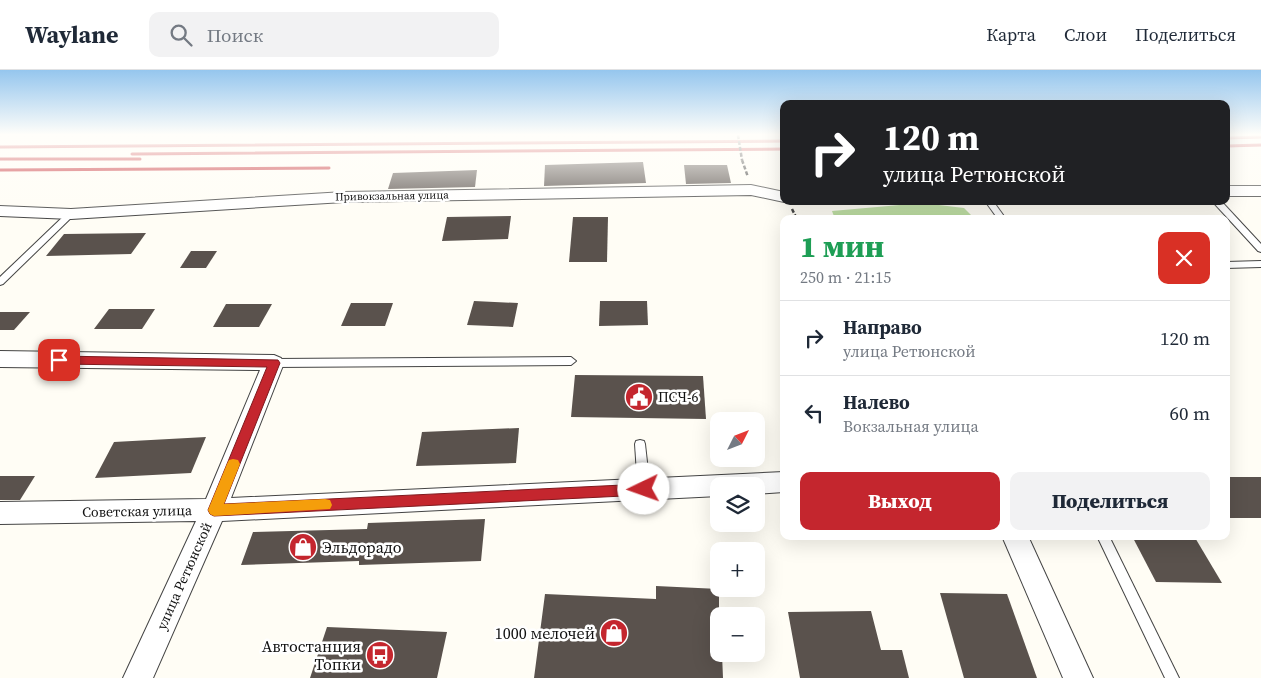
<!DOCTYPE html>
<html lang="ru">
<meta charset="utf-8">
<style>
:root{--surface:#fff;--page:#f2f2f3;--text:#1f2937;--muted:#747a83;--line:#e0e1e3;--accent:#c4262e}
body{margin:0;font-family:"Source Serif 4",serif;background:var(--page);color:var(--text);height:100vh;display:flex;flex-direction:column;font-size:19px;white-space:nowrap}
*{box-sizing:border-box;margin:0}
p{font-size:16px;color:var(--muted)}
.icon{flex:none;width:28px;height:28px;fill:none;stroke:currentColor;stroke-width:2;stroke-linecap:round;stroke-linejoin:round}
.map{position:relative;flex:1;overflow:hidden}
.panel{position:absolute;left:780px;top:145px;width:450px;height:325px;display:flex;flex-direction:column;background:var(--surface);border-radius:10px;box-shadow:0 5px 20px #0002}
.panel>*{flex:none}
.top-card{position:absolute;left:780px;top:30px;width:450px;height:105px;border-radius:10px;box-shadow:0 5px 20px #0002;background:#202124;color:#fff;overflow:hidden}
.needle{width:32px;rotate:48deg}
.tools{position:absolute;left:710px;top:342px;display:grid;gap:10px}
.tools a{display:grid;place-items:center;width:55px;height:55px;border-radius:10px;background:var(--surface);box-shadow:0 5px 20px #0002;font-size:25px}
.pin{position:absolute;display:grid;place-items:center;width:42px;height:42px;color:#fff;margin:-21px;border-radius:10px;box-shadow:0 2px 8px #0006}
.me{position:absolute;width:55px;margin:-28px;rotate:267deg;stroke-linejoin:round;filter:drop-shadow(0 0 4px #0008)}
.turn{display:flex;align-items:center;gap:18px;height:105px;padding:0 20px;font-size:22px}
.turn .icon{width:65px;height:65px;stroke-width:2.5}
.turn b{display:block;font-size:35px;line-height:42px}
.round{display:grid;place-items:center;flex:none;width:52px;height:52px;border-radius:10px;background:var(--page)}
.overview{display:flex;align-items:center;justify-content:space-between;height:85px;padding:0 20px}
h1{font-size:30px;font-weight:800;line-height:38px;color:#1e9e55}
.primary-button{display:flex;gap:10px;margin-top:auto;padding:10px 20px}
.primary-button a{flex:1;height:58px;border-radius:10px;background:var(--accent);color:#fff;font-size:20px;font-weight:800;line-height:58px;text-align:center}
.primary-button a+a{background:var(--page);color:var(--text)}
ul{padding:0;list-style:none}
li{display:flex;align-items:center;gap:15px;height:75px;padding:0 20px;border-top:1px solid var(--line)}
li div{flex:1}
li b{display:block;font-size:19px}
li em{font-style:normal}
header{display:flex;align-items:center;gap:30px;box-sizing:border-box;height:70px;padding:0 25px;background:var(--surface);border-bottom:1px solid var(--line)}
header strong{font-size:24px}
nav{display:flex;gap:28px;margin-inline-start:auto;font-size:18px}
.search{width:350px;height:45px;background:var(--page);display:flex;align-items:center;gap:12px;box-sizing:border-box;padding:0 18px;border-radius:10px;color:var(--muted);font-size:19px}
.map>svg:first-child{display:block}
.forest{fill:#b9dc9c}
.building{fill:#5a524d}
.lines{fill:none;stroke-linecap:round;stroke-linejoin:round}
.service-casing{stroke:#444;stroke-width:2}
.minor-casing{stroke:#444;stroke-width:2}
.path{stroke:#333;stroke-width:2.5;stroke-dasharray:4 2;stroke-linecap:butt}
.service{fill:#fff;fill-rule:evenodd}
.minor{fill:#fff;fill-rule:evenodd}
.rail{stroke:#c4262e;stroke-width:3}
.path-bridge{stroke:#333;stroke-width:2.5;stroke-dasharray:4 2;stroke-linecap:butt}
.route{fill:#c4262e;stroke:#7f191e}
.slow{fill:#f59e0b}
.labels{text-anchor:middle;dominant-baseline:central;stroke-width:5;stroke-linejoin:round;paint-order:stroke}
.far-street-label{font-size:11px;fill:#111;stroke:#fff}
.poi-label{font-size:14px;fill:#111;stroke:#fff;text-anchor:start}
.street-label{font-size:14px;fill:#111;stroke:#fff}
.near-poi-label{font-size:16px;fill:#111;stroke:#fff;text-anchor:end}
</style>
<header>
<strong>Waylane</strong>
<div class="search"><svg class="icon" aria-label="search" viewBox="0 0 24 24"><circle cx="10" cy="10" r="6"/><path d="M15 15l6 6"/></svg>Поиск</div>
<nav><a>Карта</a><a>Слои</a><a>Поделиться</a></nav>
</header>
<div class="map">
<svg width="1261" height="608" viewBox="0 0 1261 608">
<rect width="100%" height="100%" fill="#fffdf5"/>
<path class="forest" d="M 922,133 L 964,138 L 971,145 L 969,149 L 835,149 L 832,141 Z"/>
<g class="building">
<path d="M 643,92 L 646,113 L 544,116 L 545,95 Z"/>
<path d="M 684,95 L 727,95 L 731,113 L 686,114 Z"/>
<path d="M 477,100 L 475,117 L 388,119 L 393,103 Z"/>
<path d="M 511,146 L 508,169 L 442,171 L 447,147 Z"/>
<path d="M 573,147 L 608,147 L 607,192 L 569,192 Z"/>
<path d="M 146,163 L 131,184 L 46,186 L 64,164 Z"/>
<path d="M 191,181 L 217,181 L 206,198 L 180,198 Z"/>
<path d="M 474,231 L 518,233 L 513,257 L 467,255 Z"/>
<path d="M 600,231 L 647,231 L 648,255 L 599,256 Z"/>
<path d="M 351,233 L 393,233 L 385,256 L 341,256 Z"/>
<path d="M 226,234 L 272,234 L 259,257 L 213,257 Z"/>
<path d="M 109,239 L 155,239 L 142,259 L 94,259 Z"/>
<path d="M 0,242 L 30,242 L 14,260 L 0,260 Z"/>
<path d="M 575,305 L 703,306 L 706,349 L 571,347 Z"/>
<path d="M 519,358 L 516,393 L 416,396 L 422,362 Z"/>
<path d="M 206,367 L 191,403 L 95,408 L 114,372 Z"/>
<path d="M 0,406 L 35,406 L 20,430 L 0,430 Z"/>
<rect x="1226" y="407" width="35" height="41"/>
<path d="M 485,449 L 481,491 L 359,495 L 359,491 L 241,495 L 253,462 L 367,459 L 368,453 Z"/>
<path d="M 1132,466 L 1194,466 L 1222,513 L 1156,512 Z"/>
<path d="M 656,516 L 719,519 L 719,584 L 722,584 L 723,608 L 534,608 L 545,524 L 656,529 Z"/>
<path d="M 940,523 L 1007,524 L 1037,608 L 964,608 Z"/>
<path d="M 871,541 L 881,580 L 902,580 L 909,608 L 800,608 L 788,542 Z"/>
<path d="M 327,557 L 447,562 L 437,608 L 310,608 Z"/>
</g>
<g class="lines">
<defs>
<g id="service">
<path d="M 985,131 L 993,131 L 1006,149 L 998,149 Z"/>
<path d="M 1212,131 L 1221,131 L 1261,174 L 1261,182 L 1258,181 Z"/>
<path d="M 68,142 L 71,142 L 75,144 L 3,214 L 0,215 L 0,207 Z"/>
<path d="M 1261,191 L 1261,197 L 1226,198 L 1226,192 Z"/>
<path d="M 571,287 L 576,291 L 571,295 L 274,297 L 269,293 L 274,289 Z"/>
<path d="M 640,370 L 644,371 L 645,374 L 650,419 L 648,422 L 644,424 L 640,422 L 638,419 L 635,374 L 636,371 Z"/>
<path d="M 1097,466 L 1109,466 L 1179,608 L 1165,608 Z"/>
</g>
<g id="minor">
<path d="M 751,115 L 784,122 L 784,131 L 787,131 L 784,132 L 751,125 L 344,132 L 71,149 L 0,146 L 0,136 L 71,139 L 344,122 Z"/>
<rect x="1226" y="116" width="35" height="10"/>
<path d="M 0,281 L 274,285 L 281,288 L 284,293 L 231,428 L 784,402 L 784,422 L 756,424 L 756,416 L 719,416 L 719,426 L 222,451 L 153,608 L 123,608 L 196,451 L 0,454 L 0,432 L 206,429 L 260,300 L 0,297 Z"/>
<path d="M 1002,466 L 1028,466 L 1093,608 L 1063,608 Z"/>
</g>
</defs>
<use href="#service" class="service-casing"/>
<use href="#minor" class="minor-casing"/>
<g class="path">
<path d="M 742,90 L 748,107"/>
<path d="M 792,139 L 797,149"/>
</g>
<use href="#service" class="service"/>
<use href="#minor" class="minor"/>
<g class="rail">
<path d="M 1226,68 L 1261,67"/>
<path d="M 1226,76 L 1261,75"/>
<path d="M 0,77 L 784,71"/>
<path d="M 132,84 L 784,79"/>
<path d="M 0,89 L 140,89"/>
<path d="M 0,100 L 329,98"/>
</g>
<path class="path-bridge" d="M 738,65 L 742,90"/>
</g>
<linearGradient id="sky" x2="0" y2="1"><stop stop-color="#95c6ee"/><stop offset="0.43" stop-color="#fffefa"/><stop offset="1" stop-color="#fffefa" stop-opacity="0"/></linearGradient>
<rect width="1261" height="150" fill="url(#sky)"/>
<path class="route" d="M 59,286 L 278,290 L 280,293 L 224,434 L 644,414 L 649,415 L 651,419 L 649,423 L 644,425 L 214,446 L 210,444 L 208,440 L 267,297 L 59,294 L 53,290 Z"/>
<path class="slow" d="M 233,389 L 238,390 L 240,394 L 224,434 L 325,429 L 330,430 L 332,435 L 330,439 L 214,446 L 210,444 L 208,440 L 227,394 L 229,390 Z"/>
<defs>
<symbol id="civic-disc" viewBox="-11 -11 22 22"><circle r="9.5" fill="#c4262e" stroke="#fff"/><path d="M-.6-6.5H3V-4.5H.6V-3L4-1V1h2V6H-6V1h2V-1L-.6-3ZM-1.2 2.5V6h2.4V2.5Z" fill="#fff"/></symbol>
<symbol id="shop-disc" viewBox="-11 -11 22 22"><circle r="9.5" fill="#c4262e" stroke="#fff"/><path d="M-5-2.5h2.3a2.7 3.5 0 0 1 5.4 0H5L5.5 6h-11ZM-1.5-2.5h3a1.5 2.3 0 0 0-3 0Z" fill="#fff"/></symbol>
<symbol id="bus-disc" viewBox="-11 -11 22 22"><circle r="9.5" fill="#c4262e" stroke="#fff"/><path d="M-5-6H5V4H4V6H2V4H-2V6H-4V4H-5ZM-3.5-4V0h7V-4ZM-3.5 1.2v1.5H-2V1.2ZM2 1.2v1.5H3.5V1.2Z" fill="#fff"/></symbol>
</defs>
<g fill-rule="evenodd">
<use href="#civic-disc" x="623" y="311" width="32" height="32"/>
<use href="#shop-disc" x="287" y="461" width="32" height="32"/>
<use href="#shop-disc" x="598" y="547" width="32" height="32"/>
<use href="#bus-disc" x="364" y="569" width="32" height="32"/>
</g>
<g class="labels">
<g class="far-street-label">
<text transform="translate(392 126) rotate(-1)">Привокзальная улица</text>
</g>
<g class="poi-label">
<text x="658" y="327">ПСЧ-6</text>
</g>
<g class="street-label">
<text transform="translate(137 441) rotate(-1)">Советская улица</text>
<text transform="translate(184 506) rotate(-66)">улица Ретюнской</text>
</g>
<g class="near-poi-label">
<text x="322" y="477" text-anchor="start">Эльдорадо</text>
<text x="595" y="563">1000 мелочей</text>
<text x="361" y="576">Автостанция<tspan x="361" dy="18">Топки</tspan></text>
</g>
</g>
</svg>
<div class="tools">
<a><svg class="needle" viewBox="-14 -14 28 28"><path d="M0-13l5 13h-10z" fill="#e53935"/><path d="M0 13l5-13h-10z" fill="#747a83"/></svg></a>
<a><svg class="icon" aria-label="layers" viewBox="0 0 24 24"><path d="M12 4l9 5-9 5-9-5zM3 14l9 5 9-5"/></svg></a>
<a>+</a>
<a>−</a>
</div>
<div class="pin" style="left:59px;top:290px;background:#d93025"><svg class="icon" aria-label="arrive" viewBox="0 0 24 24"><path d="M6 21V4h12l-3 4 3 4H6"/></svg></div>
<svg class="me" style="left:644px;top:419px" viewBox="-20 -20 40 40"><circle r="19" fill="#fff"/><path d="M0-13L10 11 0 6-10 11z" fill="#c4262e"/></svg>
<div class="top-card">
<div class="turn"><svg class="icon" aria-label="right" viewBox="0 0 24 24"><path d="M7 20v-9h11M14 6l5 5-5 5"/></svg><div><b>120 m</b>улица Ретюнской</div></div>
</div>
<section class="panel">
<div class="overview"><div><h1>1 мин</h1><p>250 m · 21:15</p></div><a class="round" style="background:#d93025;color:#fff"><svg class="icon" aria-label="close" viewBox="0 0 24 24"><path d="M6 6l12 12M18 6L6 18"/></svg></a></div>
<ul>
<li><svg class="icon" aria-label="right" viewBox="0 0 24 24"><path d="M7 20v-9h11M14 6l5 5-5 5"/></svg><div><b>Направо</b><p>улица Ретюнской</p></div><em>120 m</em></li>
<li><svg class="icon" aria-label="left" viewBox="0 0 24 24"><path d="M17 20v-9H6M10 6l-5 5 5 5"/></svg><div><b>Налево</b><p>Вокзальная улица</p></div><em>60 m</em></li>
</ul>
<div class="primary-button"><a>Выход</a><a>Поделиться</a></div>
</section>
</div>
